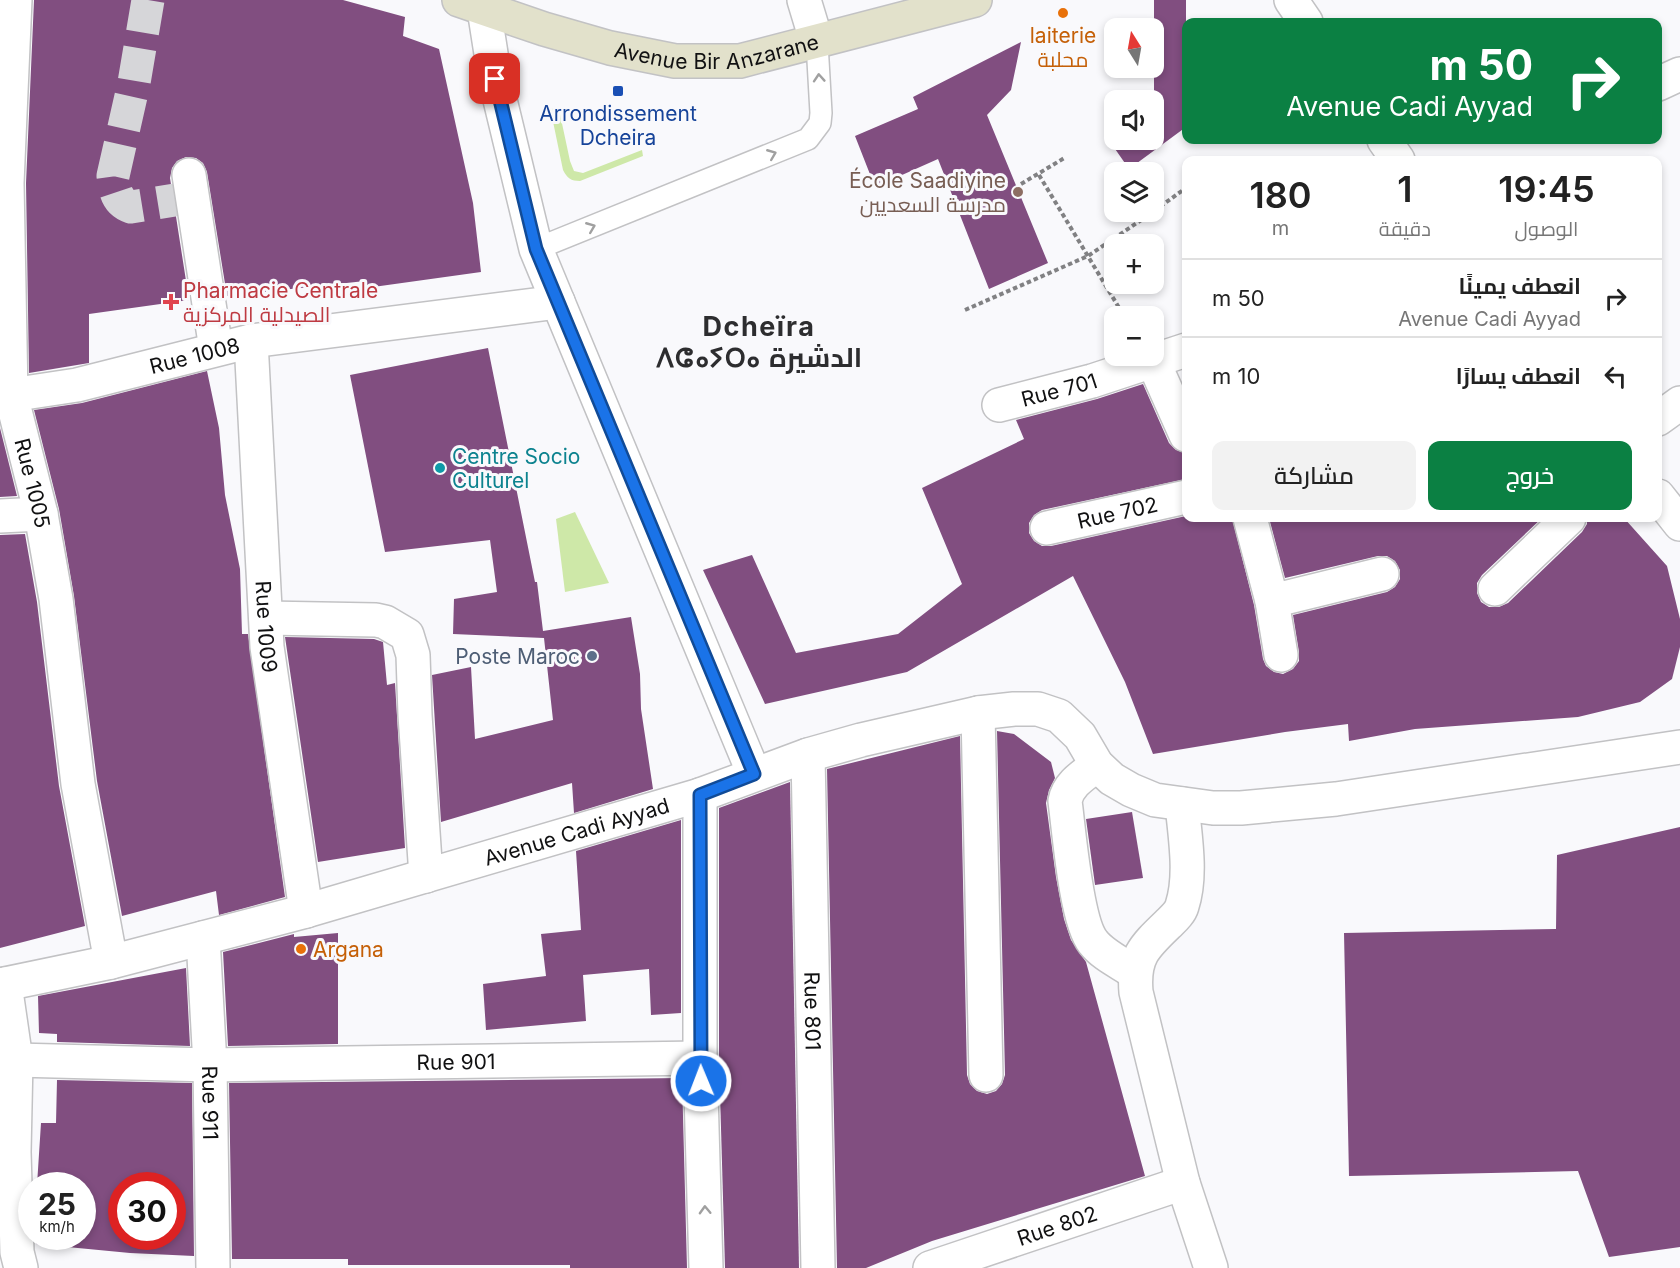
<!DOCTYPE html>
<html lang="ar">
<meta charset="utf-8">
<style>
:root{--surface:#fff;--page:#f2f2f2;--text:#222;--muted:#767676;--line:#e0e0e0;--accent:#0b8043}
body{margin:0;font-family:Inter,Cairo,"Noto Sans Tifinagh",sans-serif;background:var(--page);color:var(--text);direction:rtl;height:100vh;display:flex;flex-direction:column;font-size:22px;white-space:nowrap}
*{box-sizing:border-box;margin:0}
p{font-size:20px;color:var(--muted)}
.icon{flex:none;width:33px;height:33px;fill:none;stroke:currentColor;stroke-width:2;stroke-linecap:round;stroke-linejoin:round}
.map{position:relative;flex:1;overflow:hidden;direction:ltr}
.sheet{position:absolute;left:1182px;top:156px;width:480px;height:366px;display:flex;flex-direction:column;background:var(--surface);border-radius:12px;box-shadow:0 3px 9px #0003;direction:rtl}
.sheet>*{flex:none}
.guide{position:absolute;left:1182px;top:18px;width:480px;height:126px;border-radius:12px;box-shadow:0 3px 9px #0003;direction:rtl;background:#0b8043;color:#fff;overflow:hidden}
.needle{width:39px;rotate:349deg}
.controls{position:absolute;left:1104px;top:18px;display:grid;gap:12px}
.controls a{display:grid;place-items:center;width:60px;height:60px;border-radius:12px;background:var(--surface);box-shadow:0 3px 9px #0003;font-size:30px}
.speed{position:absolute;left:18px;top:1172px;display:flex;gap:12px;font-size:30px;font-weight:700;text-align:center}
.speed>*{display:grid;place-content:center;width:78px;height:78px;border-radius:50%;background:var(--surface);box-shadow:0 3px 9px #0003;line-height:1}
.speed small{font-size:15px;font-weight:400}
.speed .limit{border:9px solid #d22;background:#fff;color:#111}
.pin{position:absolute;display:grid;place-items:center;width:51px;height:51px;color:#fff;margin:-26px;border-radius:12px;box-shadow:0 3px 9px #0006}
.me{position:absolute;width:66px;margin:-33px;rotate:359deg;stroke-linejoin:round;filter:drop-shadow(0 0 4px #0008)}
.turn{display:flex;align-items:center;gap:21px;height:126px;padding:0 30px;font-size:27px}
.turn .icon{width:78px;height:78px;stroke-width:2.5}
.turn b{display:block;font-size:42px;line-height:51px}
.eta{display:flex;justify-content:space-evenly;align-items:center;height:102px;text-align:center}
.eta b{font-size:36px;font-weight:600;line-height:42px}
.action{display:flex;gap:12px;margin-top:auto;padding:12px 30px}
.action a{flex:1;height:69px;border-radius:12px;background:var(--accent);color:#fff;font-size:24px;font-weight:600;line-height:69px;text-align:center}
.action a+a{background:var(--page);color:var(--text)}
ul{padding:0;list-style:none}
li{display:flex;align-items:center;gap:18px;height:78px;padding:0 30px;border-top:2px solid var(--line)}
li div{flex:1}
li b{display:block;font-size:22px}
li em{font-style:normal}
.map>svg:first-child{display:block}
.green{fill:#cee8a8}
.building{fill:#814e80;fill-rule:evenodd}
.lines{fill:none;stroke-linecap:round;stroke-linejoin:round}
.street-tunnel{stroke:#d6d6d9;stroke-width:33;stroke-dasharray:33 16;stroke-linecap:butt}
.lane-casing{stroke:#c2c2c4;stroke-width:24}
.street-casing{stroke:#c2c2c4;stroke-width:36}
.secondary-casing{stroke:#c2c2c4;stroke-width:36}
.path{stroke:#818183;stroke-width:4;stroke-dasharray:4.5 3;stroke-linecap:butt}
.lane{stroke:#fff;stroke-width:21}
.street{stroke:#fff;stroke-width:33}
.secondary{stroke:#e2e1cb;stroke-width:33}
.oneway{stroke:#a0a0a0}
.route-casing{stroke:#114b97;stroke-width:15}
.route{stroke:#1a73e8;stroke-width:10}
.food-dot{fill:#e8710a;stroke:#f9f9fc;stroke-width:2}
.transit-dot{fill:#1a4fb4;stroke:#f9f9fc;stroke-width:2}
.education-dot{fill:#8d6e63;stroke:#f9f9fc;stroke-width:2}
.health-dot{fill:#e0444e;stroke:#f9f9fc;stroke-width:2}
.culture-dot{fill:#0f9aa8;stroke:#f9f9fc;stroke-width:2}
.service-dot{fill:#5c6f8a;stroke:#f9f9fc;stroke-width:2}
.labels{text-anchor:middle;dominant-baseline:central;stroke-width:6;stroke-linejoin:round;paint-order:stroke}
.food-label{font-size:21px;fill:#c56008;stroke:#f9f9fc}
.street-label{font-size:21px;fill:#111112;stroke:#f9f9fc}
.transit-label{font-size:21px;fill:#164399;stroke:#f9f9fc}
.education-label{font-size:21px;fill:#785e54;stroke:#f9f9fc;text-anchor:end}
.health-label{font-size:21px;fill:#be3a42;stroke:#f9f9fc;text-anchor:start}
.culture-label{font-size:21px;fill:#0d838f;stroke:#f9f9fc;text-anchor:start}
.service-label{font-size:21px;fill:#4e5e75;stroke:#f9f9fc;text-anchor:end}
.district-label{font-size:27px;font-weight:bold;letter-spacing:1.5px;fill:#2d2d2f;stroke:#f9f9fc}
</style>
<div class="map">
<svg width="1680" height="1268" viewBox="0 0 1680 1268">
<rect width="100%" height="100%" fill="#f9f9fc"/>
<g class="green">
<path d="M 550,107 L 560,114 L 570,161 L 574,171 L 583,173 L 642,150 L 643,156 L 580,181 C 571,181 567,178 563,170 Z"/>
<path d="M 575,512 L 609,583 L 565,592 L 556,519 Z"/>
</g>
<g class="building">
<path d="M 34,0 L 343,0 L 405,17 L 403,36 L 439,49 L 473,203 L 481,272 L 366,288 L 365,281 L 227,296 L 207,172 L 203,163 L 196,158 L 186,157 L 177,161 L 172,168 L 170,178 L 189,300 L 89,314 L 89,363 L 29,373 L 26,183 Z"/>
<path d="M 1154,0 L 1186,0 L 1186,127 L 1129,169 L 1104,133 L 1114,126 L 1114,140 L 1154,140 Z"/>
<path d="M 1021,42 L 1011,90 L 987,115 L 1048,263 L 989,289 L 938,159 L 875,187 L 855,136 L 918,109 L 913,97 Z"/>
<path d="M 488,348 L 535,582 L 537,582 L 543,631 L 631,617 L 640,674 L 641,709 L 653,789 L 574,813 L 572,783 L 441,822 L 432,675 L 471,667 L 475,739 L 553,720 L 544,638 L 453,634 L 454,599 L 497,592 L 490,540 L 385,552 L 350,375 Z"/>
<path d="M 207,371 L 219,428 L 225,495 L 240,569 L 242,634 L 248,634 L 285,897 L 219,915 L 216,891 L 122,916 L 97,781 L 74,596 L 59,509 L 34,410 L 82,403 Z"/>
<path d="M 1143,384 L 1169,443 L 1176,450 L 1186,453 L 1186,479 L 1042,510 L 1034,515 L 1029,523 L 1029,533 L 1034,541 L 1042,546 L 1051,546 L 1186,516 L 1232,518 L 1254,605 L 1263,659 L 1266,666 L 1274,672 L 1283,674 L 1293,669 L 1299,661 L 1299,652 L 1293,615 L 1387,592 L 1395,587 L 1400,579 L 1400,570 L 1395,561 L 1387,556 L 1378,556 L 1285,578 L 1269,518 L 1542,518 L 1482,575 L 1477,583 L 1477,593 L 1481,602 L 1489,607 L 1499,607 L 1508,603 L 1582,532 L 1587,524 L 1587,518 L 1624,518 L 1667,566 L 1680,619 L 1680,647 L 1672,679 L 1640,702 L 1578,717 L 1415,729 L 1349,741 L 1348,724 L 1285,732 L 1153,754 L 1125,682 L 1073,576 L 907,672 L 765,704 L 703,570 L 752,555 L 796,653 L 898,634 L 962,584 L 922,488 L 1024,439 L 1016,420 L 1097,399 Z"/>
<path d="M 0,428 L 17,496 L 0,497 Z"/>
<path d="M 25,534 L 37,602 L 59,786 L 85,926 L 0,948 L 0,535 Z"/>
<path d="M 285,637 L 374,639 L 383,642 L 387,685 L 395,683 L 405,848 L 318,862 Z"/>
<path d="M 997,731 L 1014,734 L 1051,762 L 1055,778 L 1049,790 L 1046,803 L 1056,877 L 1064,919 L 1071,940 L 1086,962 L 1145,1176 L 932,1241 L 866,1268 L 837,1268 L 827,769 L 960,736 L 967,1075 L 970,1084 L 977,1091 L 987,1094 L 996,1091 L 1002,1084 L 1005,1075 Z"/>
<path d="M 790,782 L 799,1268 L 725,1268 L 719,1058 L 719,808 Z"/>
<path d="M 1132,812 L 1143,878 L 1095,885 L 1086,819 Z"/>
<path d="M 681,820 L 681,1013 L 651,1015 L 649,969 L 583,975 L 586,1021 L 486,1030 L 483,984 L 546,976 L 541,934 L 581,930 L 576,851 Z"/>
<path d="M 1680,827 L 1680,1247 L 1609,1257 L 1578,1171 L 1349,1176 L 1344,933 L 1556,929 L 1557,855 Z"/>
<path d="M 338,933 L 338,1044 L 228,1046 L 223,952 L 294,934 L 294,937 Z"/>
<path d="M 186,968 L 190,1046 L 57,1042 L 57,1034 L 39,1033 L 38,996 Z"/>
<path d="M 682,1078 L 687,1268 L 570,1268 L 570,1265 L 348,1265 L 348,1259 L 232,1259 L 229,1083 Z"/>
<path d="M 57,1080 L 192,1083 L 194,1256 L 130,1253 L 36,1244 L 36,1236 L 82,1236 L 82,1185 L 37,1185 L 41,1123 L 56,1123 ZM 122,1185 L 172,1185 L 172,1236 L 122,1236 Z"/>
</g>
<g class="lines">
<path class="street-tunnel" d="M 148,0 L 134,83 L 113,176 C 115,190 116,202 131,207 L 193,197"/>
<defs>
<path id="lane" d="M 536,249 L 808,139 L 820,123 L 821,113 L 817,43"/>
<g id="street">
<path id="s1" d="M 15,0 L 7,183 L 11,395 L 41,514 L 56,599 L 78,784 L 111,962"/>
<path d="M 804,0 L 817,43"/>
<path d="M 1291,0 L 1306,22"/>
<path d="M 484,9 L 495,79 L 536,249 L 754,774"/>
<path d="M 1658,84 L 1680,74"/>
<path d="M 1384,140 L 1398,160"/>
<path d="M 189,175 L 216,349"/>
<path id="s2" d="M 251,341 L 267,647 L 306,911"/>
<path d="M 1153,361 L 1186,435"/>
<path id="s3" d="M 11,395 L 77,385 L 251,341 L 558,302"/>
<path id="s4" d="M 999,405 L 1092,381 L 1186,350"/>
<path d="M 1658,419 L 1680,403"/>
<path d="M 1658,496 L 1680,524"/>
<path d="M 0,516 L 41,514"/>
<path d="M 1250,518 L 1272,601 L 1281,655"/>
<path id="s5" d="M 1047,528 L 1186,497"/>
<path d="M 1495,589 L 1569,518"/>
<path d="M 1272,601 L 1382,574"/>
<path d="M 266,618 L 376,620 L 385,622 L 407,635 L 413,655 L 415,715 L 426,876"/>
<path d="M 978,713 L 986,1075"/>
<path id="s6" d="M 808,755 L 818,1268"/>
<path d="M 1097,765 C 1084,775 1068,784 1065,801 C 1069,831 1076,921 1093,942 C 1103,955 1121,963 1134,972"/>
<path d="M 700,795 L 700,1058 L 706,1268"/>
<path d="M 1182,804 C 1185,837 1192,875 1182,906 C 1180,913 1173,919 1168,924 C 1144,947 1133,957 1136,992 L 1183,1183 L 1211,1268"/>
<path id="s7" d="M 203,938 L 210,1065 L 213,1268"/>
<path d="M 5,984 L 16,1060 L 14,1152 L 17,1252 L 21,1268"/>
<path id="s8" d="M 0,985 L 111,962 L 306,911 L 700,795 L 808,755 L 861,740 L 978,713 L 1014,709 L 1038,709 L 1059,716 L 1080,736 L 1097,765 L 1112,779 L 1131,790 L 1155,800 L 1213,808 L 1241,808 L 1336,799 L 1680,747"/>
<path id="s9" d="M 16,1060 L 210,1065 L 700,1058"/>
<path id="s10" d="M 930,1268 L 1183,1183"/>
</g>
<g id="secondary">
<path id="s11" d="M 459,0 L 544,29 L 610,48 L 675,61 L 740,61 L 975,0"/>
</g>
</defs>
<use href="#lane" class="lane-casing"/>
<use href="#street" class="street-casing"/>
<use href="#secondary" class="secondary-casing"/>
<g class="path">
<path d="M 1039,175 L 1124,316"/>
<path d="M 1021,184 L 1066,157"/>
<path d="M 1154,211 L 1186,188"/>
<path d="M 965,310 L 1088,256 L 1153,212"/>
</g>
<use href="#lane" class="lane"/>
<use href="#street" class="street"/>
<use href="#secondary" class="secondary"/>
</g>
<defs><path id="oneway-chevron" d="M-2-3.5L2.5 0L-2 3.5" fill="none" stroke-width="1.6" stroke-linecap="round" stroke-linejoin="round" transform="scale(1.5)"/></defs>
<g class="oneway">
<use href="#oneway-chevron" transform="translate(819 78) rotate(-94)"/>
<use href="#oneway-chevron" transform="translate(772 154) rotate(-22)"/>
<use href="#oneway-chevron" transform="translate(591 227) rotate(-22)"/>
<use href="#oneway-chevron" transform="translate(705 1210) rotate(-92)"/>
</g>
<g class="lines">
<defs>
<path id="route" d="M 495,79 L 536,249 L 754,774 L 700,795 L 701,1081"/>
</defs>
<use href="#route" class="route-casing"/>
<use href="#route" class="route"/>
</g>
<g class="food-dot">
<circle cx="1063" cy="13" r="6"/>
<circle cx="301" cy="949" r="6"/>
</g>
<rect class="transit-dot" x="612" y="85" width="12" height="12" rx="3"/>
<circle class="education-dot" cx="1018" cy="192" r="6"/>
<path class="health-dot" d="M168 293h6v6h6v6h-6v6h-6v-6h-6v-6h6z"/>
<circle class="culture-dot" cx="440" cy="468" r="6"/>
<circle class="service-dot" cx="592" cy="656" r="6"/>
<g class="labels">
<g class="food-label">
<text x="1063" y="35">laiterie<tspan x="1063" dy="24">محلبة</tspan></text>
<text x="313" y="949" text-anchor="start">Argana</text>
</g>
<g class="street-label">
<text stroke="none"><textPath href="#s11" startOffset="267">Avenue Bir Anzarane</textPath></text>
<text stroke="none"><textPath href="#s3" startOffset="188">Rue 1008</textPath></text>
<text stroke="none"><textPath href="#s4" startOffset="62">Rue 701</textPath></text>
<text stroke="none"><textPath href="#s1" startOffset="486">Rue 1005</textPath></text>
<text stroke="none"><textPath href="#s5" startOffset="72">Rue 702</textPath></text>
<text stroke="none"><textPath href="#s2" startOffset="286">Rue 1009</textPath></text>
<text stroke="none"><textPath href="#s8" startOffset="597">Avenue Cadi Ayyad</textPath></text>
<text stroke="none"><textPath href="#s6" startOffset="256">Rue 801</textPath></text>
<text stroke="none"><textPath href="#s9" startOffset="440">Rue 901</textPath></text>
<text stroke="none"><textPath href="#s7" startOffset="165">Rue 911</textPath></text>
<text stroke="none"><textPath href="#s10" startOffset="134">Rue 802</textPath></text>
</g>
<g class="transit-label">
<text x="618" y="113">Arrondissement<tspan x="618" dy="24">Dcheira</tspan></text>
</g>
<g class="education-label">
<text x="1006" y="180">École Saadiyine<tspan x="1006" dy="24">مدرسة السعديين</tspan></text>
</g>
<g class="health-label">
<text x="183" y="290">Pharmacie Centrale<tspan x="183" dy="24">الصيدلية المركزية</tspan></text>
</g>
<g class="culture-label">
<text x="452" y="456">Centre Socio<tspan x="452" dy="24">Culturel</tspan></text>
</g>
<g class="service-label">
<text x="580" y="656">Poste Maroc</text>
</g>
<g class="district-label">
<text x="759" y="326">Dcheïra<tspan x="759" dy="31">ⴷⵛⴰⵢⵔⴰ الدشيرة</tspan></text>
</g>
</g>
</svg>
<div class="controls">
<a><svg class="needle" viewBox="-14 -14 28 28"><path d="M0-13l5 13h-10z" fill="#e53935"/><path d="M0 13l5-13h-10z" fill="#767676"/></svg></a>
<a><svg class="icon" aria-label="sound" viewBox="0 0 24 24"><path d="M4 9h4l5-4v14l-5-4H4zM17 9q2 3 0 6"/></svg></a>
<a><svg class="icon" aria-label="layers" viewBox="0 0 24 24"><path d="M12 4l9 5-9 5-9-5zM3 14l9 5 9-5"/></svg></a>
<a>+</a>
<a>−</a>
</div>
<div class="speed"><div>25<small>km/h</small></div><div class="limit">30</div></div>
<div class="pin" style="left:495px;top:79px;background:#d93025"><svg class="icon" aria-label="arrive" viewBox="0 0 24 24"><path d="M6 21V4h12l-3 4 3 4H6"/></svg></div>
<svg class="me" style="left:701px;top:1081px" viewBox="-20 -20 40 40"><circle r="17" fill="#1a73e8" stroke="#fff" stroke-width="3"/><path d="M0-11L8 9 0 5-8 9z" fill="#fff"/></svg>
<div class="guide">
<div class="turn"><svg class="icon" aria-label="right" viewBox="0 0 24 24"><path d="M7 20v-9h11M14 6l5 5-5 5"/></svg><div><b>50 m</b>Avenue Cadi Ayyad</div></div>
</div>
<section class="sheet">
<div class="eta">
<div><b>19:45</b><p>الوصول</p></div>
<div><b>1</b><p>دقيقة</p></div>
<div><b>180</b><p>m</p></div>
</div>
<ul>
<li><svg class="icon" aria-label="right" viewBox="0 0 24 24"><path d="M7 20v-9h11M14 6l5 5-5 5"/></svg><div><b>انعطف يمينًا</b><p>Avenue Cadi Ayyad</p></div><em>50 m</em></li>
<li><svg class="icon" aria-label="left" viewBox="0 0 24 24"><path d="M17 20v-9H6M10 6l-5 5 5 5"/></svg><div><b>انعطف يسارًا</b></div><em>10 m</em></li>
</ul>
<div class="action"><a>خروج</a><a>مشاركة</a></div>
</section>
</div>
